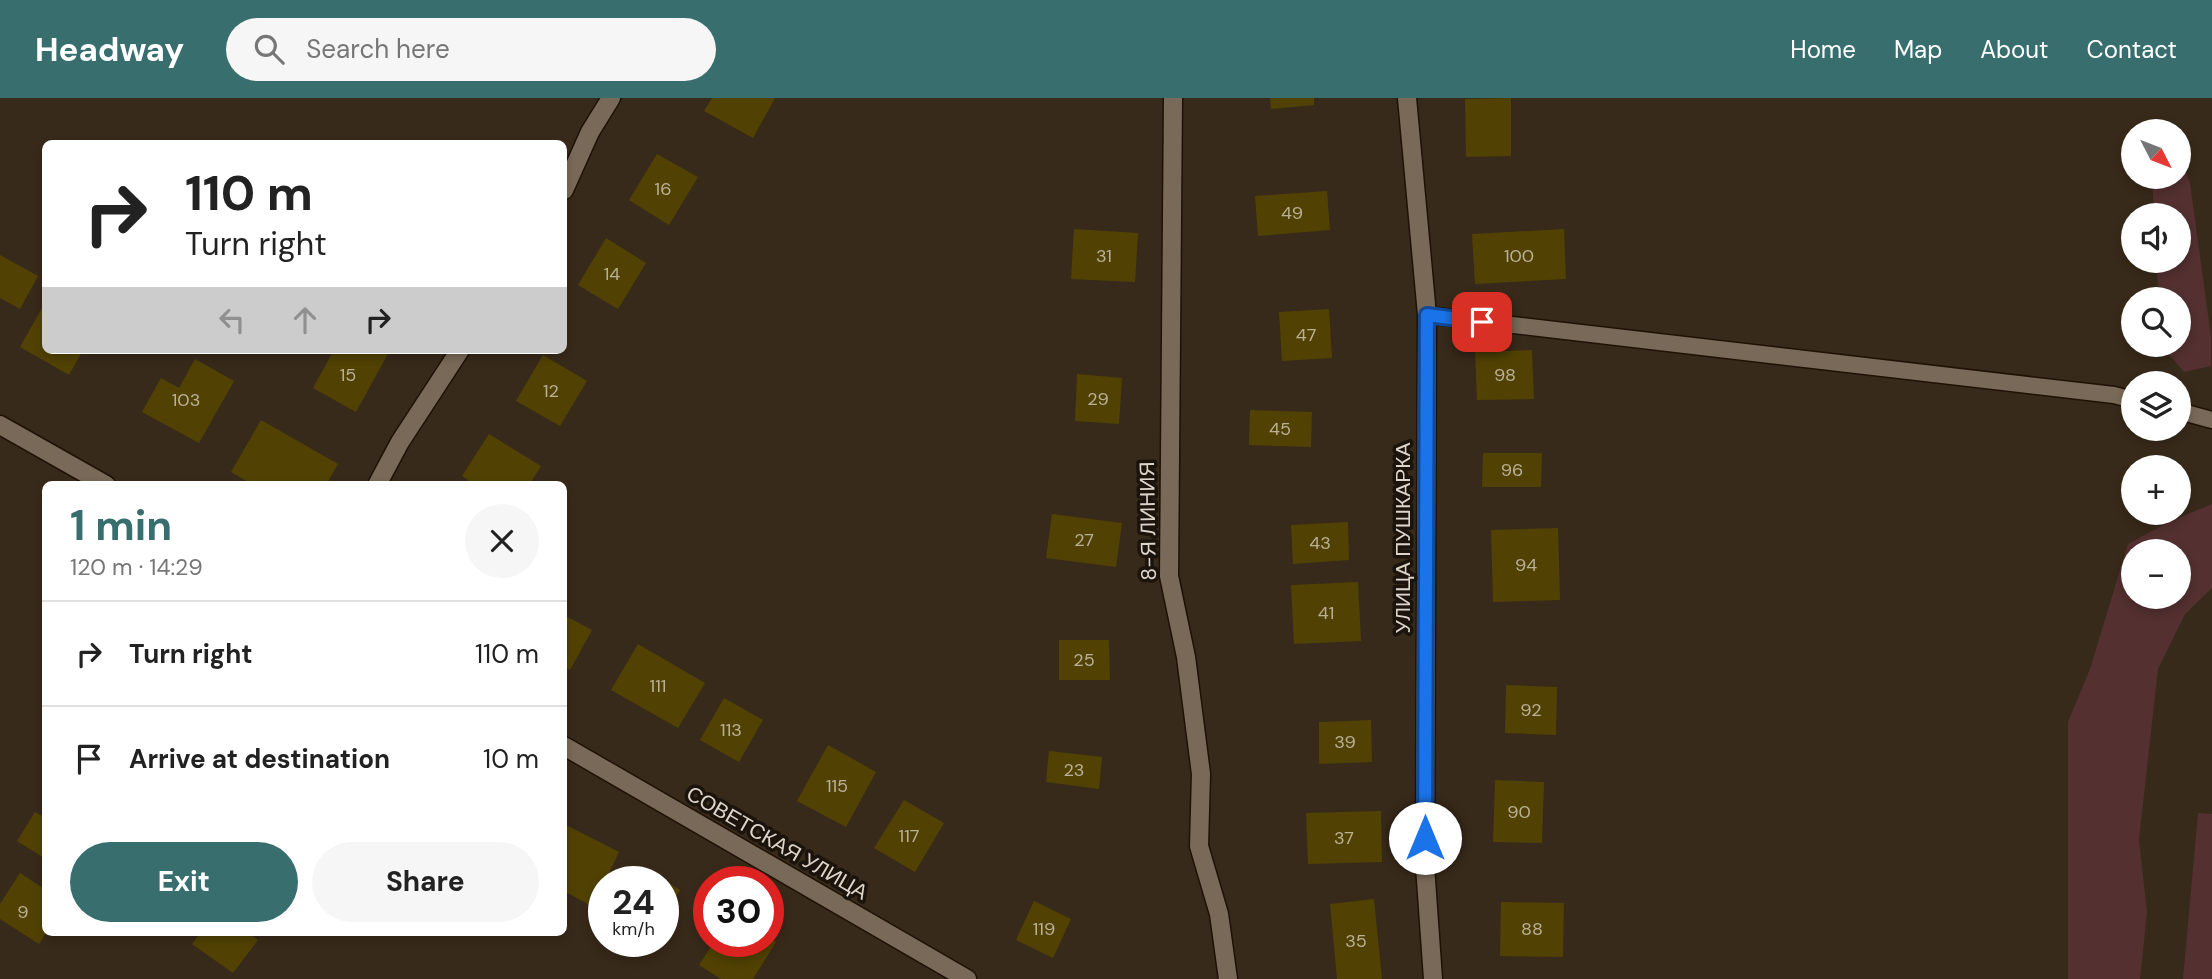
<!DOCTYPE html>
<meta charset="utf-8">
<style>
:root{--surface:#fff;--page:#f6f6f6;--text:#222;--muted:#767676;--line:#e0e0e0;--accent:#386f6e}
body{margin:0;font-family:"DM Sans",sans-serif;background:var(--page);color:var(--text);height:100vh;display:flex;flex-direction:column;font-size:26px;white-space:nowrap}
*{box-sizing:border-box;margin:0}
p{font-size:23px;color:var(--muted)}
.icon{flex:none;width:38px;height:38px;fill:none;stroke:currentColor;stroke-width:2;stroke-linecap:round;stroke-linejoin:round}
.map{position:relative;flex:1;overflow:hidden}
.sheet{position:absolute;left:42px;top:383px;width:525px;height:455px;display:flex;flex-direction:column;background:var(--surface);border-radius:10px;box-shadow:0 4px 10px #0003}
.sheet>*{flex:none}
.top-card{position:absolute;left:42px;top:42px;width:525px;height:214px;border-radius:10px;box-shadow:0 4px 10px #0003;background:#fff;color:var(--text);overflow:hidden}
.needle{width:46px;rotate:132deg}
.fabs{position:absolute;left:2121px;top:21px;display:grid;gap:14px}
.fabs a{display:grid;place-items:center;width:70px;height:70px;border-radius:50%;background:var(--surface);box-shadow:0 4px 10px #0003;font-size:35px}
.speed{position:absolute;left:588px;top:768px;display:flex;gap:14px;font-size:35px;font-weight:700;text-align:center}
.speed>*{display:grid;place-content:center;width:91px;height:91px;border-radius:50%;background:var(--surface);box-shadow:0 4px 10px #0003;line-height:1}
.speed small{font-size:18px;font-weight:400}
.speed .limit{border:10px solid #d22;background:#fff;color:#111}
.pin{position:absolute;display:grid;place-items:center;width:60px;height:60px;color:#fff;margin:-30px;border-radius:14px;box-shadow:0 4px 10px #0006}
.me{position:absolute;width:77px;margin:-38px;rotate:0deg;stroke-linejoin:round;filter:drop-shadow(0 0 5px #0008)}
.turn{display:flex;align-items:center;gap:24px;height:147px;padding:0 28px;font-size:32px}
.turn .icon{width:91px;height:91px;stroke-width:2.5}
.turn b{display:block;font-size:49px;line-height:60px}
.lanes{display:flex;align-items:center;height:66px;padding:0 28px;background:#0003;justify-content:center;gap:35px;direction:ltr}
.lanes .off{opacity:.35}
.round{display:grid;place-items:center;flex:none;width:74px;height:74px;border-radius:37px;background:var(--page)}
.headline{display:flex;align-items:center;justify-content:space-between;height:119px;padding:0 28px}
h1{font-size:42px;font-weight:700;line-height:52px;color:var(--accent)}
.primary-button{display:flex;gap:14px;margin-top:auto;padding:14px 28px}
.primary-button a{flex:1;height:80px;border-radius:42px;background:var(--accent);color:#fff;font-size:28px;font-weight:700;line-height:80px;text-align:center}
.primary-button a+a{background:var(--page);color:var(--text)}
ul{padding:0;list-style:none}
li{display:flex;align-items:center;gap:21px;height:105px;padding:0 28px;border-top:2px solid var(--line)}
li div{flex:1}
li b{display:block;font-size:26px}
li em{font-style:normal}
header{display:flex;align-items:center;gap:42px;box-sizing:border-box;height:98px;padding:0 35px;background:var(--accent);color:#fff}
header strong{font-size:33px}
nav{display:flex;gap:38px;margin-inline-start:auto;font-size:24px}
.search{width:490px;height:63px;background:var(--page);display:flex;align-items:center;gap:18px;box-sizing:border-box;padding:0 24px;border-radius:38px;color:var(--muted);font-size:26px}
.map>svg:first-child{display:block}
.green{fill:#543030;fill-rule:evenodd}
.building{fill:#514203}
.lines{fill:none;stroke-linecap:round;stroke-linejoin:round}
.lane-casing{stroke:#1f1204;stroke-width:19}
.street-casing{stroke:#1f1204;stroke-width:21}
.lane{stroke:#796958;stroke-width:16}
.street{stroke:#796958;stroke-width:18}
.route-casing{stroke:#114b97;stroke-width:18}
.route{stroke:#1a73e8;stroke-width:12}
.labels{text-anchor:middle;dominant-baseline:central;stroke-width:7;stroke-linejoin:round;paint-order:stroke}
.number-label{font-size:18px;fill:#bab098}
.street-label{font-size:21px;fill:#ddd4ca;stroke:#1a140d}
</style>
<header>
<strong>Headway</strong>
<div class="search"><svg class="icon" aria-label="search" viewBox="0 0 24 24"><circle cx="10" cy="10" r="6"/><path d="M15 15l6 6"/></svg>Search here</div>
<nav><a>Home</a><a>Map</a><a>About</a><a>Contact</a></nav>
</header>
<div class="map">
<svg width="2212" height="881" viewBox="0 0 2212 881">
<rect width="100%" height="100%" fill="#382a1a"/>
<g class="green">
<path d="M 2179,56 L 2190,85 L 2211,239 L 2211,268 L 2184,274 L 2168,255 L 2166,247 L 2179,247 L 2179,201 L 2159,201 L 2156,163 L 2179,163 L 2179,117 L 2154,117 L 2152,79 L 2179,79 Z"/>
<path d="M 2212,406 L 2212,490 L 2185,516 L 2158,571 L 2139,742 L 2147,814 L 2140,881 L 2068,881 L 2068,624 L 2090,571 L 2128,446 L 2171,423 ZM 2133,453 L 2179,453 L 2179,499 L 2133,499 Z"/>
<path d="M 2198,715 L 2212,716 L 2212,881 L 2183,881 Z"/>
</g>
<g class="building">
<path d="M 712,0 L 775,0 L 753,40 L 704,13 Z"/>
<path d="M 1270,0 L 1314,0 L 1314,7 L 1271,11 Z"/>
<path d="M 1511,0 L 1511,58 L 1466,59 L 1465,1 Z"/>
<path d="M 657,56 L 698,79 L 669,127 L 629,102 Z"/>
<path d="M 1327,93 L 1330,132 L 1258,138 L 1255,98 Z"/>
<path d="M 1074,131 L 1138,135 L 1135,184 L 1071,181 Z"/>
<path d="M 1564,131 L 1566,181 L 1475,186 L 1472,136 Z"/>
<path d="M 606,140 L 646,165 L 618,211 L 578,187 Z"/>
<path d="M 0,157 L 38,178 L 20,211 L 0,200 Z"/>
<path d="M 46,203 L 46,252 L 83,252 L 69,277 L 20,249 Z"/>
<path d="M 1329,211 L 1332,260 L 1282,263 L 1279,214 Z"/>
<path d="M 334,252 L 390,252 L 356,314 L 313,290 Z"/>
<path d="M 1532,252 L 1534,301 L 1477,302 L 1475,254 Z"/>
<path d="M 543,257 L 587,283 L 560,328 L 516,303 Z"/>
<path d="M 195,261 L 234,283 L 199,345 L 142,314 L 161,280 L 179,290 Z"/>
<path d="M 1077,276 L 1122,280 L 1119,326 L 1075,323 Z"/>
<path d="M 1250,312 L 1312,314 L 1311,349 L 1249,347 Z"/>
<path d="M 261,322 L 338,366 L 326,387 L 253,387 L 231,374 Z"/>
<path d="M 489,336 L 541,368 L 529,387 L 475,387 L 462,378 Z"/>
<path d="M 1483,355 L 1542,355 L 1541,389 L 1482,389 Z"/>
<path d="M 1052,416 L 1122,425 L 1116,469 L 1046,460 Z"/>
<path d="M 1348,424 L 1349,462 L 1293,466 L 1291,427 Z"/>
<path d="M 1558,430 L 1560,502 L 1493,504 L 1491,432 Z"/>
<path d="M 1358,484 L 1361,543 L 1294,546 L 1291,487 Z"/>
<path d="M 564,517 L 592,532 L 570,572 L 564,568 Z"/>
<path d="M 1059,542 L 1109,542 L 1110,582 L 1059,582 Z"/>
<path d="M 638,546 L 705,585 L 678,630 L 611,592 Z"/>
<path d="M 1506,587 L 1557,589 L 1556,637 L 1505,635 Z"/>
<path d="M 724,600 L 763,622 L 739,664 L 700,642 Z"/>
<path d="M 1371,622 L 1372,664 L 1319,666 L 1319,624 Z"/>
<path d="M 828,647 L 876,674 L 846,729 L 797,703 Z"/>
<path d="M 1049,653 L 1102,659 L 1099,691 L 1046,684 Z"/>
<path d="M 1495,682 L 1544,684 L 1542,745 L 1493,744 Z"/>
<path d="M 904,702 L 944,725 L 915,774 L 874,750 Z"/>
<path d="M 1381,713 L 1382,764 L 1308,766 L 1306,715 Z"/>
<path d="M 35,714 L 46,720 L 46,761 L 17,743 Z"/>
<path d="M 564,726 L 619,754 L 593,809 L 564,793 Z"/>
<path d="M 645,771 L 680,792 L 663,820 L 663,784 L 638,784 Z"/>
<path d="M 20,775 L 46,792 L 46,835 L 39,846 L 0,821 L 0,806 Z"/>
<path d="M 1374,801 L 1382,881 L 1337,881 L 1330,806 Z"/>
<path d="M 1034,803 L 1071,821 L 1053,860 L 1016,842 Z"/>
<path d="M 1501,804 L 1564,805 L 1563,859 L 1500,858 Z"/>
<path d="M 200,835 L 248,835 L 258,842 L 233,875 L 192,846 Z"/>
<path d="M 768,840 L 776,844 L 753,881 L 721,881 L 699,867 L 714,844 L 768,844 Z"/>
</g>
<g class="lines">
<defs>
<g id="lane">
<path d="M 1427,217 L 2114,297 L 2133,302"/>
<path d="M 2179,313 L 2212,322"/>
</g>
<g id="street">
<path d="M 1173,0 L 1169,478 L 1186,559 L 1201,676 L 1199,748 L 1219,816 L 1228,881"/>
<path d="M 1407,0 L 1427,217 L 1425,768 L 1433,881"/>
<path d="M 564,92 L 590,34 L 611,0"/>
<path d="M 0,327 L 106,387"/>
<path d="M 377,387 L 400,344 L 460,252"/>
<path d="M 564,648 L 967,881"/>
</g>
</defs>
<use href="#lane" class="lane-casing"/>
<use href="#street" class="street-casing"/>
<use href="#lane" class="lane"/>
<use href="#street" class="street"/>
</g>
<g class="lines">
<defs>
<path id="route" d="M 1425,740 L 1427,217 L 1482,224"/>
</defs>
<use href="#route" class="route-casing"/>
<use href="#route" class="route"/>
</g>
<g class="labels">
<g class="number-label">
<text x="663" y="91">16</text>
<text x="1292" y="115">49</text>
<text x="1104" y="158">31</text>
<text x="1519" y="158">100</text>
<text x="612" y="176">14</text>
<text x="1306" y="237">47</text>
<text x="348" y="277">15</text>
<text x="1505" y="277">98</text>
<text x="551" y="293">12</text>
<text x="1098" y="301">29</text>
<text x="186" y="302">103</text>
<text x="1280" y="331">45</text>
<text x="1512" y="372">96</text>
<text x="1084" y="442">27</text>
<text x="1320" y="445">43</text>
<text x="1526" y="467">94</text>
<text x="1326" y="515">41</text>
<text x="1084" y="562">25</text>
<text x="658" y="588">111</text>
<text x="1531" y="612">92</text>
<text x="731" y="632">113</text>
<text x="1345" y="644">39</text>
<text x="1074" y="672">23</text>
<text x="837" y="688">115</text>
<text x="1519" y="714">90</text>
<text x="909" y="738">117</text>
<text x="1344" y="740">37</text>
<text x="23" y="814">9</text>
<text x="1044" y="831">119</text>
<text x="1532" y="831">88</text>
<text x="1356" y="843">35</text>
</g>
<g class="street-label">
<text transform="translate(1148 423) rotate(-91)">8-Я ЛИНИЯ</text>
<text transform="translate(1403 440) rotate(-90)">УЛИЦА ПУШКАРКА</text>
<text transform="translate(777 745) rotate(30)">СОВЕТСКАЯ УЛИЦА</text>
</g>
</g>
</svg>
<div class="fabs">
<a><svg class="needle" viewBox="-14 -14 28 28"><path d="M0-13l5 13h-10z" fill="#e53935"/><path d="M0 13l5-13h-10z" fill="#767676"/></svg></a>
<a><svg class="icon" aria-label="sound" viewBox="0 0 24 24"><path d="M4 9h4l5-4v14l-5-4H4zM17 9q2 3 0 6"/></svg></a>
<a><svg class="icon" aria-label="search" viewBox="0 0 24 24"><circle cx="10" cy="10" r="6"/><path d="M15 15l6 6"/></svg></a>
<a><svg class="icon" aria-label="layers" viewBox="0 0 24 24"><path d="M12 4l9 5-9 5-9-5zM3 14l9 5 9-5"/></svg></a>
<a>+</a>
<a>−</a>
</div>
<div class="speed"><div>24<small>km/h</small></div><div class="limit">30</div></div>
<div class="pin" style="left:1482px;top:224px;background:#d93025"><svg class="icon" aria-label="arrive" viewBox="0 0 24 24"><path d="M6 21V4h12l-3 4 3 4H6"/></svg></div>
<svg class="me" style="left:1425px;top:740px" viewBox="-20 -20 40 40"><circle r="19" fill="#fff"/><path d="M0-13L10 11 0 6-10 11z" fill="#1a73e8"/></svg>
<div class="top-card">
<div class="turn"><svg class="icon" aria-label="right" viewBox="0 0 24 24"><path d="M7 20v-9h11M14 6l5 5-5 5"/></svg><div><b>110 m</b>Turn right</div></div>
<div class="lanes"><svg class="icon off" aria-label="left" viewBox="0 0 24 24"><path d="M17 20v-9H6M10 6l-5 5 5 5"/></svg><svg class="icon off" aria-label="ahead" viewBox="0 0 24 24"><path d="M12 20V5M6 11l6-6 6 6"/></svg><svg class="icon" aria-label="right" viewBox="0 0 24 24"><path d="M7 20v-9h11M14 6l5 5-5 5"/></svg></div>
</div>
<section class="sheet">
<div class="headline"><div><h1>1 min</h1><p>120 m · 14:29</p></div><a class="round"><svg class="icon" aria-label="close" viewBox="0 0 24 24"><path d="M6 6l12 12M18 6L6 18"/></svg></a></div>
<ul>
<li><svg class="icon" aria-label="right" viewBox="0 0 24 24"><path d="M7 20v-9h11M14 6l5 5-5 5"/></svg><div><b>Turn right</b></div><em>110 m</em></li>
<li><svg class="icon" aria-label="arrive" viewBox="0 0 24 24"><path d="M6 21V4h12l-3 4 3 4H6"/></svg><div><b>Arrive at destination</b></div><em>10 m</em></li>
</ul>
<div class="primary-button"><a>Exit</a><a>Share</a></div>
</section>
</div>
